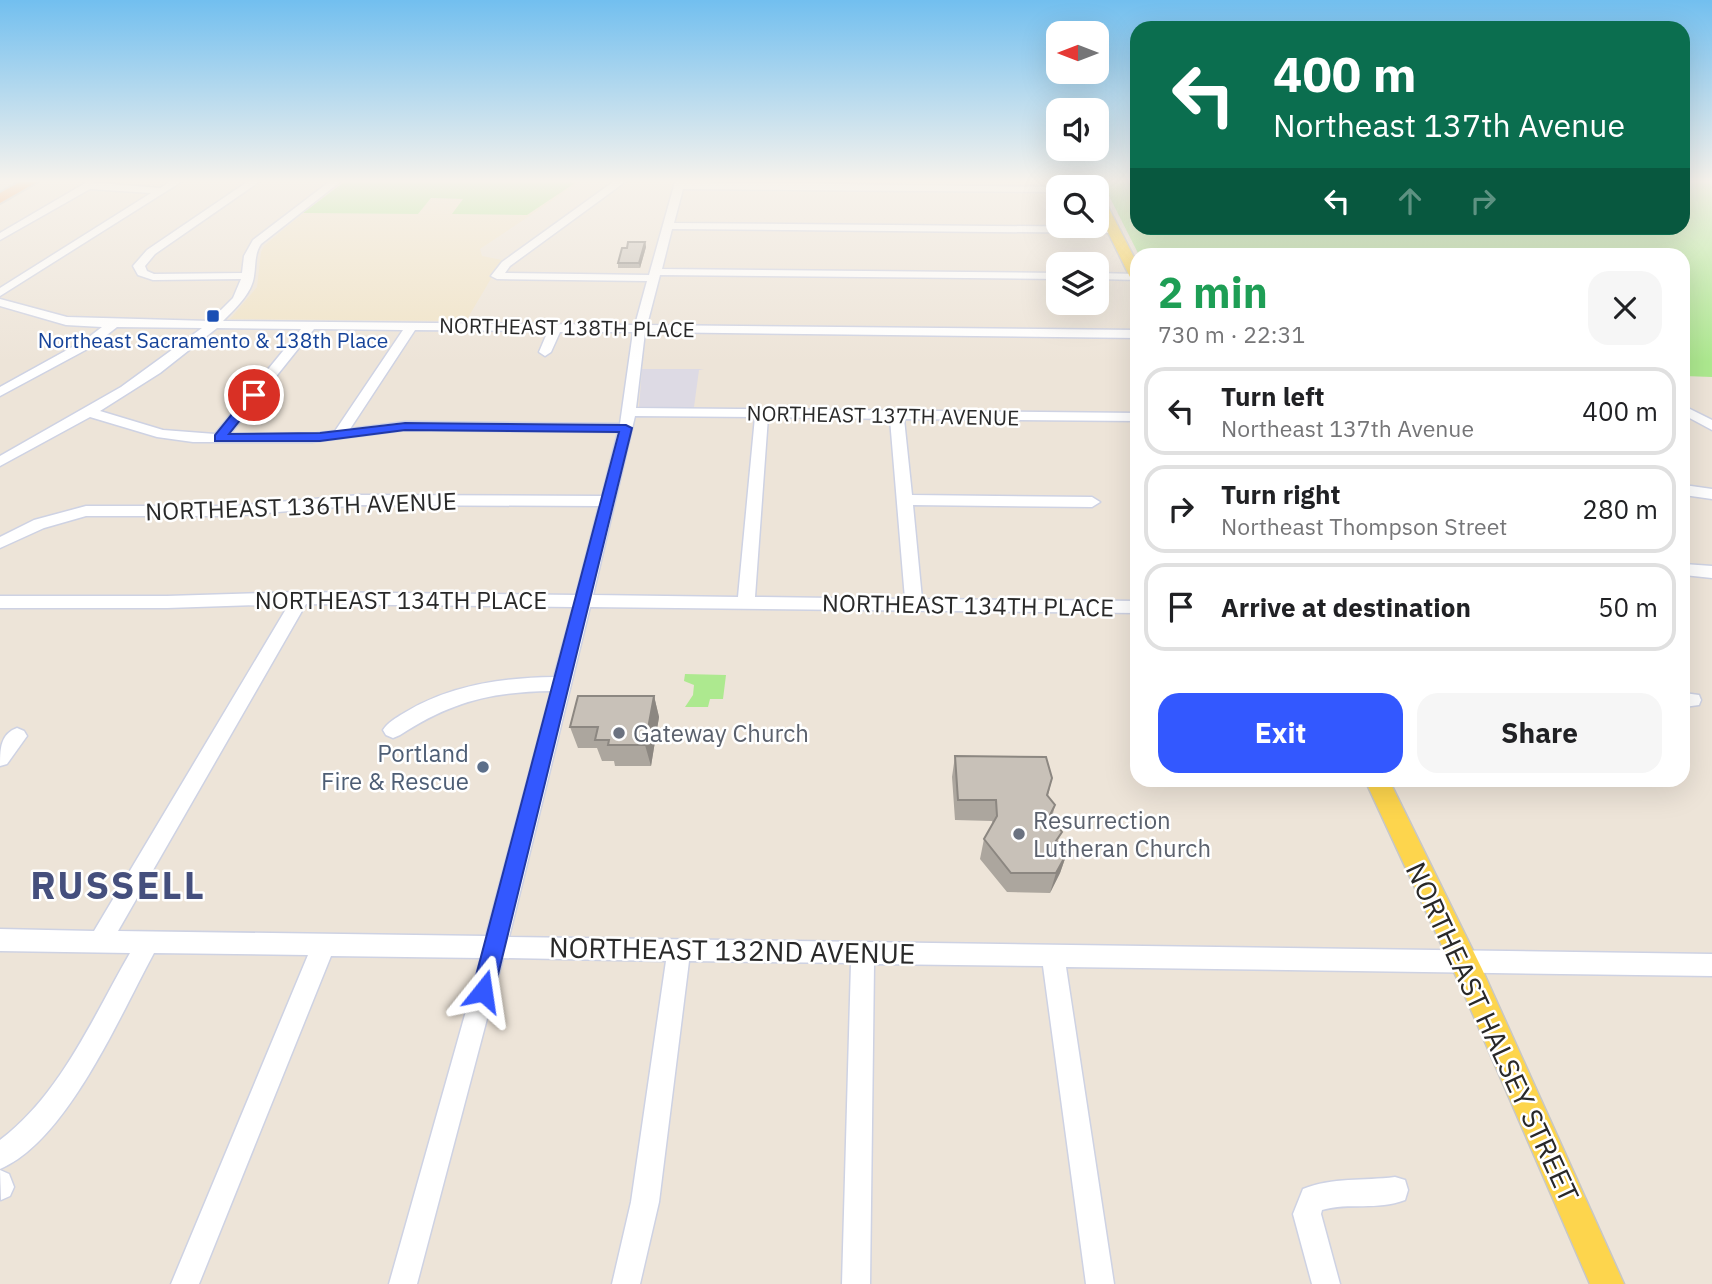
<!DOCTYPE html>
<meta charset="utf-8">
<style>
:root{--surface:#fff;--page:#f6f6f6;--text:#202124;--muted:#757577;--line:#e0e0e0;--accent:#3358ff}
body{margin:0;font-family:"IBM Plex Sans",sans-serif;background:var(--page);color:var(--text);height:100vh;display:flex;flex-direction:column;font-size:26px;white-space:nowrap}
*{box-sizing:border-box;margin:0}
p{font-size:23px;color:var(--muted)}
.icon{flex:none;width:38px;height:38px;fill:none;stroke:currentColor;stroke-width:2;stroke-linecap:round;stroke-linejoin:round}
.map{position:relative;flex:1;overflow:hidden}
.drawer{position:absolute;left:1130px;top:248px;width:560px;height:539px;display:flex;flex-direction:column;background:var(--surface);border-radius:21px;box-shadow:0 7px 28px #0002}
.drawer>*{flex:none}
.hud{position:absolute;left:1130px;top:21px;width:560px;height:214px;border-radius:21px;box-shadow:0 7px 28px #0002;background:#0b6e4f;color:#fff;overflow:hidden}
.needle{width:46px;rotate:270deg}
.controls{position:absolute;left:1046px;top:21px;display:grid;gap:14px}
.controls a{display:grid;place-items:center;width:63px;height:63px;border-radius:14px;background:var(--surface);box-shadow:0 7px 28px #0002;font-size:35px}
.pin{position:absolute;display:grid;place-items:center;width:60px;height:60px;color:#fff;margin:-30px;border:4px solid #fff;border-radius:50%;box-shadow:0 2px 7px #0007}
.me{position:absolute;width:77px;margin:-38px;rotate:15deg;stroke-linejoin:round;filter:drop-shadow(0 0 5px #0008)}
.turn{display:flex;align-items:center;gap:24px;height:147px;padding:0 28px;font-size:32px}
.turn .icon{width:91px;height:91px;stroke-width:2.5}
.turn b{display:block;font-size:49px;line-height:60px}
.lanes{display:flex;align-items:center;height:66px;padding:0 28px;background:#0003;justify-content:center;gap:35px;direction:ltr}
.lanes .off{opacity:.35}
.round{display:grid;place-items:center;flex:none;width:74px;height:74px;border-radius:21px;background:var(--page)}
.headline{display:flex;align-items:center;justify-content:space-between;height:119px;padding:0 28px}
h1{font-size:42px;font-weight:800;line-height:52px;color:#1e9e55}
.button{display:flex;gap:14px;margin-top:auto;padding:14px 28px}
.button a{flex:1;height:80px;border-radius:21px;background:var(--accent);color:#fff;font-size:28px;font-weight:800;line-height:80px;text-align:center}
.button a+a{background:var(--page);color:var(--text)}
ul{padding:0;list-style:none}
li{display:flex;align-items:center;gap:21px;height:88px;margin:0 14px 10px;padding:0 14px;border:4px solid var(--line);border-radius:21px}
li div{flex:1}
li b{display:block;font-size:26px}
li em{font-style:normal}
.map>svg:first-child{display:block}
.industrial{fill:#dddae4}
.education{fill:#f0e3c6}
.green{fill:#ade98f}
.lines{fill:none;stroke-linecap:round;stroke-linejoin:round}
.minor-casing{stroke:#ced2e3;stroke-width:3}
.major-casing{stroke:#c7c7c7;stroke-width:3}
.highway-casing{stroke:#c7c7c7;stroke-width:4}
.minor{fill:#fff;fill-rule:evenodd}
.major{fill:#fdd54d;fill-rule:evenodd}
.highway{fill:#ff9d51;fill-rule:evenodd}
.wall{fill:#aca69e}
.shaded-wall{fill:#8c8781}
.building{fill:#c8c1b8;stroke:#8c8781;stroke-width:2}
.route{fill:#3358ff;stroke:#2139a6;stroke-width:2}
.transit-dot{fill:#1a4fb4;stroke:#fff;stroke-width:2.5}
.worship-dot{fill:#6b7280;stroke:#fff;stroke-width:2.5}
.service-dot{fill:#5c6f8a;stroke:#fff;stroke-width:2.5}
.labels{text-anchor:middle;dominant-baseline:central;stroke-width:5;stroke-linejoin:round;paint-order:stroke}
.far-street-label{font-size:21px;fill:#292929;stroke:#fff}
.far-transit-label{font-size:21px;fill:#164399;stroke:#fff}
.street-label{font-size:24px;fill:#292929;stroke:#fff}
.worship-label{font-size:24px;fill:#5b616d;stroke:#fff;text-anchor:start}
.service-label{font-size:24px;fill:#4e5e75;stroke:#fff;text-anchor:end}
.near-street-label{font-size:28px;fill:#292929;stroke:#fff}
.near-district-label{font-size:38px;font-weight:bold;letter-spacing:2px;fill:#454f7d;stroke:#fff}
</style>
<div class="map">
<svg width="1712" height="1284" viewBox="0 0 1712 1284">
<rect width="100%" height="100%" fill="#ede4d8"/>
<path class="industrial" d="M 642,369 L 704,369 L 699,370 L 694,407 L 639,407 Z"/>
<path class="education" d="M 575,183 L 579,183 L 480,249 L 482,256 L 502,260 L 466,321 L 230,319 L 257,287 L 261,252 L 264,246 L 303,213 L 418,214 L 430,198 L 463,199 L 453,214 L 527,215 Z"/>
<g class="green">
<path d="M 344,182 L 549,182 L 575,183 L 527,215 L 452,214 L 463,199 L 431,198 L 418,214 L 303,213 Z"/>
<path d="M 1102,182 L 1137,182 L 1138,228 L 1684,228 L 1684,182 L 1712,182 L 1712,377 L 1684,376 L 1684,256 L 1139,255 Z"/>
<path d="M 685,674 L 726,675 L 723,699 L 710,699 L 708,707 L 685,707 L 693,695 L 694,685 L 684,681 Z"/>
</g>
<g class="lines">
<defs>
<g id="minor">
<path d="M 87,182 L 160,188 L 169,182 L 181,182 L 0,296 L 0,288 L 151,193 L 90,189 L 0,240 L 0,233 Z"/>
<path d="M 247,182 L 259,182 L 155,254 L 145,266 L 147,271 L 154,274 L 242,273 L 244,256 L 253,240 L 329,182 L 340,182 L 261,244 C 254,255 256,265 254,276 C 252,293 236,308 223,321 L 635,325 L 647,281 L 497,279 L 491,276 L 502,262 L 613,182 L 625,182 L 510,266 L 505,273 L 649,275 L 675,182 L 1063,187 L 1059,187 L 1059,192 L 683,189 L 674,223 L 1113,227 L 1118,230 L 1113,233 L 672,229 L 662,269 L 1059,273 L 1059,279 L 660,275 L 647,325 L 1138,330 L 1138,338 L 645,332 L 636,408 L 1138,413 L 1138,421 L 904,419 L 912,495 L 1092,497 L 1100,502 L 1092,507 L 913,505 L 922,599 L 1138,601 L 1138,613 L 590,607 L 509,937 L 1712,954 L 1712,976 L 1066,967 L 1114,1284 L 1086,1284 L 1043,966 L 874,964 L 870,1284 L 842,1284 L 851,963 L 689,961 L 659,1202 L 640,1284 L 612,1284 L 631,1202 L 666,961 L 503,958 L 417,1284 L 389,1284 L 481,958 L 331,956 L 199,1284 L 171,1284 L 308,955 L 154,953 C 120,1015 67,1141 0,1169 L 0,1140 C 61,1094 93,1017 130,953 L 0,951 L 0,929 L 94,931 L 289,604 L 167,608 L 0,608 L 0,596 L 167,596 L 301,592 L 576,595 L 599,506 L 360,505 L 232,516 L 86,516 L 44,528 L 0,548 L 0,537 L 34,520 L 86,506 L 232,506 L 360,495 L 602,496 L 618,432 L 405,430 L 312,442 L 193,442 L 157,437 L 90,417 L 0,466 L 0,456 L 121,387 L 202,328 L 117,327 L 93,346 L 0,396 L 0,387 L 85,340 L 102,327 L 66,325 L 0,306 L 0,299 L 67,317 L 210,321 L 233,298 L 241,279 L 153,280 L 138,275 L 133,266 L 147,250 ZM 217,328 L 301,329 L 215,434 L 163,430 L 100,411 L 160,373 ZM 314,329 L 403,330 L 335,431 L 312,434 L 230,434 ZM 415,330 L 548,331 L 539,352 L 545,356 L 551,352 L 560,332 L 633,332 L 620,424 L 405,422 L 350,429 ZM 635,416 L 755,417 L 738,597 L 593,595 ZM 768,417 L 890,419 L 905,599 L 755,597 ZM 306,604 L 573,607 L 554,677 C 501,678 450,685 404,713 C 396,718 388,722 383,730 L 386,735 L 393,738 L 400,735 C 451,702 490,692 551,691 L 486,936 L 118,931 Z"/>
<path d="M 1097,273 L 1136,274 L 1138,280 L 1097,279 Z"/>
<path d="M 1684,406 L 1712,420 L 1712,430 L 1684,415 Z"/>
<path d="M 1684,485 L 1712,489 L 1712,499 L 1684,495 Z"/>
<path d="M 1684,564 L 1712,566 L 1712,578 L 1684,575 Z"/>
<path d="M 1684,693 L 1699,695 L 1701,700 L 1699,705 L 1684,707 Z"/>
<path d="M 17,728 L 24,731 L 27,736 L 7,764 L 0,766 C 0,750 0,734 17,728 Z"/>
<path d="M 0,1170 L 9,1174 L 14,1187 L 10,1196 L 1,1200 Z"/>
<path d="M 1395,1177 L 1405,1180 L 1408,1190 L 1405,1200 C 1377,1211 1349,1202 1322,1210 L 1321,1214 L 1340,1284 L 1312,1284 L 1293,1214 L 1303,1189 C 1332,1177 1364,1181 1395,1177 Z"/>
</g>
<g id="major">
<path d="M 1097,194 L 1103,197 L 1138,265 L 1138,283 L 1131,279 L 1097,210 Z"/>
<path d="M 1365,780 L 1389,780 L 1482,969 L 1624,1284 L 1590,1284 L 1462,989 Z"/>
</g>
<path id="highway" d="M 20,182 L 37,182 L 0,203 L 0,193 Z"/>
</defs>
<use href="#minor" class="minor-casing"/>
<use href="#major" class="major-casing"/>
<use href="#highway" class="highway-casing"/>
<use href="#minor" class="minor"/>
<use href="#major" class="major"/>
<use href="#highway" class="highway"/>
</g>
<g class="wall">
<path d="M 645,242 L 646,247 L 640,268 L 618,268 L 618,263 L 627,248 Z"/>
<path d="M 654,696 L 659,717 L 651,766 L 615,766 L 614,761 L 602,761 L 597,748 L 578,748 L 570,727 Z"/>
<path d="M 955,756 L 1052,778 L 1048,796 L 1055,805 L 1052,818 L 1058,843 L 1067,853 L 1060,873 L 1050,893 L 1007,892 L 980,859 L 984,839 L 993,824 L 992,821 L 955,820 L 952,777 Z"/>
</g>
<g class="shaded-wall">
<path d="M 645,242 L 646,247 L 640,268 L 639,263 Z"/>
<path d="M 654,696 L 659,717 L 651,766 L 645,745 Z"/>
<path d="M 1067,853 L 1060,873 L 1050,893 L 1056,873 Z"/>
</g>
<g class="building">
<path d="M 628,242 L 645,242 L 639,263 L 618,263 L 622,248 L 627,248 Z"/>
<path d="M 578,696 L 654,696 L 645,745 L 608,745 L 609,740 L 595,740 L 598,727 L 570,727 Z"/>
<path d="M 955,756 L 1046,757 L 1052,778 L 1047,795 L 1055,805 L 1050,815 L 1062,832 L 1056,841 L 1067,853 L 1056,873 L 1011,873 L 984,839 L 997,816 L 996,800 L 958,800 Z"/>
</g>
<linearGradient id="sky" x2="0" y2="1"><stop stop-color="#72bfef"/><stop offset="0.5" stop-color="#f7f3ed"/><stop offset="1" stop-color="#f7f3ed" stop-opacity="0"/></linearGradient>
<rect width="1712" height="362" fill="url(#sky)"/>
<path class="route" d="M 254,391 L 260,395 L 229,434 L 320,433 L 405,423 L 626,425 L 632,428 L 494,991 L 490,998 L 483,1001 L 475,998 L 472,991 L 619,432 L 405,430 L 320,441 L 215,441 L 215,435 L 250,392 Z"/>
<rect class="transit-dot" x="206" y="309" width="14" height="14" rx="3.5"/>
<g class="worship-dot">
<circle cx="619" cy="733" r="7"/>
<circle cx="1019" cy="834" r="7"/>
</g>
<circle class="service-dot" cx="483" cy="767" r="7"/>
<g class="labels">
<g class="far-street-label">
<text transform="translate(567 327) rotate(1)">NORTHEAST 138TH PLACE</text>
<text transform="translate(883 415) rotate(1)">NORTHEAST 137TH AVENUE</text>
</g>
<g class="far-transit-label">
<text x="213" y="340">Northeast Sacramento &amp; 138th Place</text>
</g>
<g class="street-label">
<text transform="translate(301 506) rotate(-2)">NORTHEAST 136TH AVENUE</text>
<text x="401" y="600">NORTHEAST 134TH PLACE</text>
<text transform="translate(968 605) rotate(1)">NORTHEAST 134TH PLACE</text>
</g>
<g class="worship-label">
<text x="633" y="733">Gateway Church</text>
<text x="1033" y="820">Resurrection<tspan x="1033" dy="28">Lutheran Church</tspan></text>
</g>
<g class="service-label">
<text x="469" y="753">Portland<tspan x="469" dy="28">Fire &amp; Rescue</tspan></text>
</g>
<g class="near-street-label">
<text transform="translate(732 950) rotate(1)">NORTHEAST 132ND AVENUE</text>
<text transform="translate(1493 1032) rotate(65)">NORTHEAST HALSEY STREET</text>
</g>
<g class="near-district-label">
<text x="118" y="884">RUSSELL</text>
</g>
</g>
</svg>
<div class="controls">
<a><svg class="needle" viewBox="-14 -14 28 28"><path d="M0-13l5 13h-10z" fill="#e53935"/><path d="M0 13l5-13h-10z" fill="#757577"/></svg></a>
<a><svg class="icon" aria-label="sound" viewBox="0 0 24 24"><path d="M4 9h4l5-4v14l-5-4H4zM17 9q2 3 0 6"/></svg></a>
<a><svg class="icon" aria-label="search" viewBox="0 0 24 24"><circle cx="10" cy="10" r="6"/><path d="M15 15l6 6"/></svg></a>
<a><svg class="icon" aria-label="layers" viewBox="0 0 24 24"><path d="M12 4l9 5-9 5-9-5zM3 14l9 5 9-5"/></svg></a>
</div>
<div class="pin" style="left:254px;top:395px;background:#d93025"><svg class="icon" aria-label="arrive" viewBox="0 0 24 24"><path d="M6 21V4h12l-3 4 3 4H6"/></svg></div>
<svg class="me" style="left:483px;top:991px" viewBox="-20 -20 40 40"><path d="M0-17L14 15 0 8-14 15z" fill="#3358ff" stroke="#fff" stroke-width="4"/></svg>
<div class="hud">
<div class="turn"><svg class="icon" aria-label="left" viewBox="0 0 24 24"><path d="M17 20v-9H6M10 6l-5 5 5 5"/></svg><div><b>400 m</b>Northeast 137th Avenue</div></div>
<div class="lanes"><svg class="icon" aria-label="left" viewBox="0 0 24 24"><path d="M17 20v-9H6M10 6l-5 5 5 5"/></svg><svg class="icon off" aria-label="ahead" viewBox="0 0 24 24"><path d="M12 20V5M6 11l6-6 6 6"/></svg><svg class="icon off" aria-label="right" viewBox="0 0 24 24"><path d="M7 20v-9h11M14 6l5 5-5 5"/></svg></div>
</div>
<section class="drawer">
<div class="headline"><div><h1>2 min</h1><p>730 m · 22:31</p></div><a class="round"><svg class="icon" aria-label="close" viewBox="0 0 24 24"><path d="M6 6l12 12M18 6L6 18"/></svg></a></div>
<ul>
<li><svg class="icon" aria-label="left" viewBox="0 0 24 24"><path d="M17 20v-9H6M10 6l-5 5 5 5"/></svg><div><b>Turn left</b><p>Northeast 137th Avenue</p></div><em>400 m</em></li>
<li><svg class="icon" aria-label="right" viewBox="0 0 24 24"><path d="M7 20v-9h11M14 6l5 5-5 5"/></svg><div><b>Turn right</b><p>Northeast Thompson Street</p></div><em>280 m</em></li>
<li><svg class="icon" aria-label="arrive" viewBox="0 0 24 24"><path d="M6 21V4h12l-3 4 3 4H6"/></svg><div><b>Arrive at destination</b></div><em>50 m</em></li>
</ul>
<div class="button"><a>Exit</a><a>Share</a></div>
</section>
</div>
